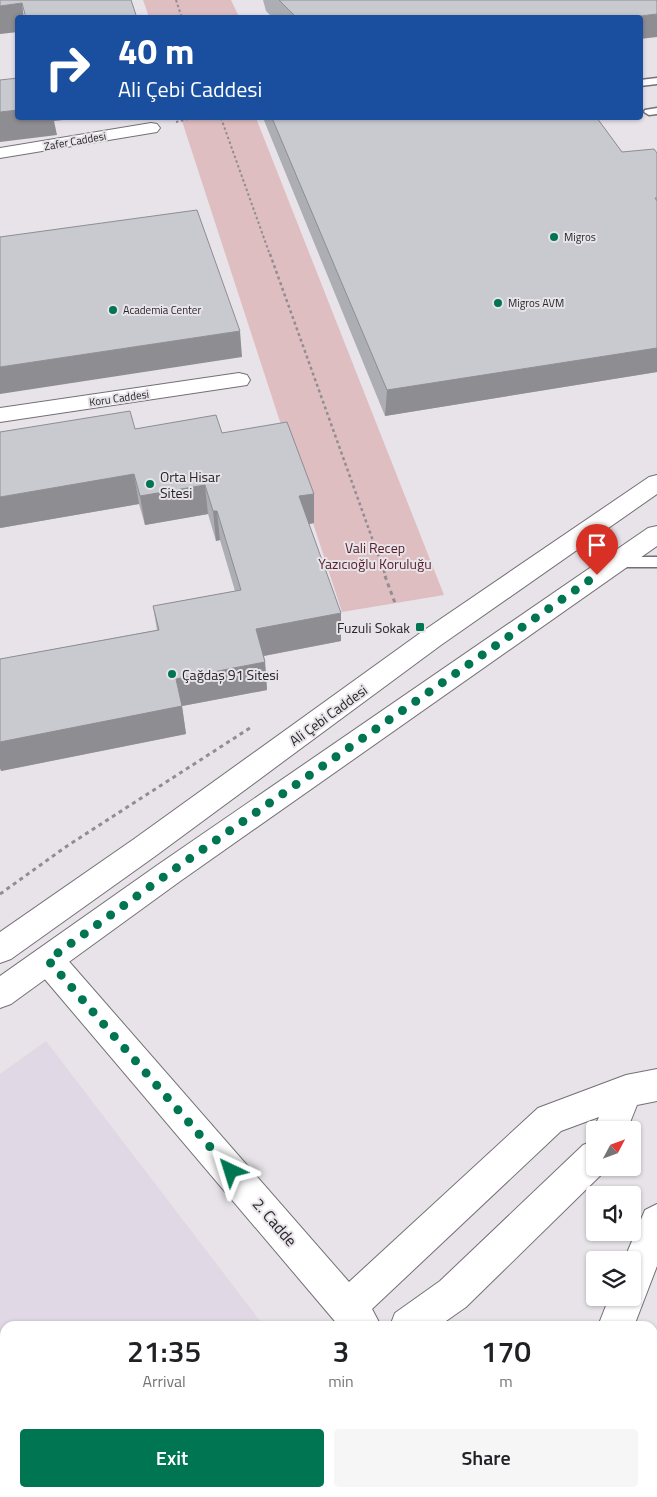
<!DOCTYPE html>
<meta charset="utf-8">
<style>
:root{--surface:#fff;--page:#f6f6f6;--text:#202124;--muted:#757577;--accent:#007551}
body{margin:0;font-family:"Titillium Web",sans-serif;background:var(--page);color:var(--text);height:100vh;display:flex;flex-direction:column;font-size:19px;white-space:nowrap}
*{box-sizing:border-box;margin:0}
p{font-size:16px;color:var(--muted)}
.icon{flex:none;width:28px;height:28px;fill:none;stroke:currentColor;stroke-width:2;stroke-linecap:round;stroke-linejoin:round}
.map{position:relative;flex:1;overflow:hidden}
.panel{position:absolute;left:0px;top:1321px;width:658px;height:176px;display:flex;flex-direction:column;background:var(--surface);border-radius:15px 15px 0 0;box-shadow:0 1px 4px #0004}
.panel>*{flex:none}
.banner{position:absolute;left:15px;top:15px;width:628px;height:105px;border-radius:5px;box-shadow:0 1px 4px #0004;background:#1a4fa0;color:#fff;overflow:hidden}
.needle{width:32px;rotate:49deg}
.controls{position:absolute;left:586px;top:1121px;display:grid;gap:10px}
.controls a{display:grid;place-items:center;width:55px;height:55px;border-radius:5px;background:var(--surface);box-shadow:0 1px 4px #0004;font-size:25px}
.pin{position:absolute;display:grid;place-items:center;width:42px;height:42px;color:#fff;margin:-51px -21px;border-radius:50% 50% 50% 0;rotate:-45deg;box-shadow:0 0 5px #0007}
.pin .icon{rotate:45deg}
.me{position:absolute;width:55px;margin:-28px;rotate:319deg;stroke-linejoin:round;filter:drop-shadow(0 0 4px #0008)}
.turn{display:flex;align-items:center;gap:18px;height:105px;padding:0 20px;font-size:22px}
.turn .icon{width:65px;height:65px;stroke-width:2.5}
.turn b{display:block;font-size:35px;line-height:42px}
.eta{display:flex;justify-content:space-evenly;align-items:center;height:85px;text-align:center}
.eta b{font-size:30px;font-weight:600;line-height:35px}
.cta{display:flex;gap:10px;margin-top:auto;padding:10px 20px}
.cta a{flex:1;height:58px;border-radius:5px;background:var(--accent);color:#fff;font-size:20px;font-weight:600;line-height:58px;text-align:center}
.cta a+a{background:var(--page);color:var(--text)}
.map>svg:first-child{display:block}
.built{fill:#e0d8e5}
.green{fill:#debec1}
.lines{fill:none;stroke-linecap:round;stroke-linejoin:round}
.service-casing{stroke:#747076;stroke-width:3}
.minor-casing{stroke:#747076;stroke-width:2}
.tertiary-casing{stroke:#747076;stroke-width:2}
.secondary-casing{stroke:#747076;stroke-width:2}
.path-far2{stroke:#918e92;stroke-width:2;stroke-dasharray:2.5 2.5;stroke-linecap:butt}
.path-far1{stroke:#918e92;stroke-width:2.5;stroke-dasharray:3 3;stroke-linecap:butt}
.path{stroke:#918e92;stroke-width:3;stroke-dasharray:4 4;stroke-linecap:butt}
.service{fill:#fff;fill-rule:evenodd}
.minor{fill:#fff;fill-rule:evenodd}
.tertiary{fill:#fff;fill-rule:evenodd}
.secondary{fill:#fff;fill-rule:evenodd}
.wall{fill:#adaeb3}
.shaded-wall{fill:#8d8d92}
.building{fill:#c9cad0;stroke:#8d8d92}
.route{stroke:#007551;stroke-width:9;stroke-dasharray:0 16.2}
.poi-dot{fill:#007551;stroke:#e7e3e9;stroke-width:2}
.labels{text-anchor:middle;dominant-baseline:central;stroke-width:4;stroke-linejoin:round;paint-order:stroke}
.far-street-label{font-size:11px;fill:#272628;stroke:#e7e3e9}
.far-poi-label{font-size:11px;fill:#272628;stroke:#e7e3e9;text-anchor:start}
.poi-label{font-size:14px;fill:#272628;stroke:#e7e3e9;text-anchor:start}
.park-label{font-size:14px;fill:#581e28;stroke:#e7e3e9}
.street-label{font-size:14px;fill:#272628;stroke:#e7e3e9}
.near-street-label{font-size:16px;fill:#272628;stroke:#e7e3e9}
</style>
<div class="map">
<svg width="657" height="1497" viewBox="0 0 657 1497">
<rect width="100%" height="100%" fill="#e7e3e9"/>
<g class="built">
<path d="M 46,1041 L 264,1326 L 5,1326 L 5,1492 L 350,1493 L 346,1497 L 0,1497 L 0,1074 Z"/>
<path d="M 657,1350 L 657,1497 L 600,1497 L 602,1493 L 652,1492 L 652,1362 Z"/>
</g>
<g class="green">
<path d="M 143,0 L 231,0 L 239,17 L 149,17 Z"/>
<path d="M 181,118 L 256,118 L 444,595 L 342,612 Z"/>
</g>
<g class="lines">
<defs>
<g id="service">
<path d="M 657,78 L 657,84 L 640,86 L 640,80 Z"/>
<path d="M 657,108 L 657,114 L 649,115 L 644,112 L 645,110 Z"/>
<path d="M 627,557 L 657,557 L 657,567 L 627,567 L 612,571 L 607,570 L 605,566 L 607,562 Z"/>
</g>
<g id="minor">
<path d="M 151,123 L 157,124 L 160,128 L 157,132 L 0,158 L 0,148 Z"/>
<path d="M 239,373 L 247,375 L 250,380 L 247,385 L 0,422 L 0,408 Z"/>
<path d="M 48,946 L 59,950 L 349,1282 L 538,1108 L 626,1075 L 657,1069 L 657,1101 L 637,1105 L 627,1130 L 595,1130 L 595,1134 L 593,1130 L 599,1117 L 561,1131 L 372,1309 L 381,1326 L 339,1326 L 37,970 L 33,960 L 37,950 Z"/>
<path d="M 595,1140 L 595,1168 L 608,1168 L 607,1169 L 466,1307 L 439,1326 L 390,1326 L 395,1313 L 440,1281 L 583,1145 Z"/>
<path d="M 195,1492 L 237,1492 L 236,1497 L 193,1497 Z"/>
</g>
<g id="tertiary">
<path d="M 657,1204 L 657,1266 L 634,1326 L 598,1326 L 609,1298 L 632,1298 L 632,1260 L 624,1260 L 645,1210 Z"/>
<path d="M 530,1492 L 570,1492 L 568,1497 L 528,1497 Z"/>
</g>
<g id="secondary">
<path d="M 657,475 L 657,494 L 441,645 L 154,857 L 11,959 L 0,963 L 0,932 L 134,839 L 423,631 L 649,477 Z"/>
<path d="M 657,526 L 657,546 L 179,882 L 11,1004 L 0,1008 L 0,976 L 159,864 L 648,528 Z"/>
</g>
</defs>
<use href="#service" class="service-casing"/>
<use href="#minor" class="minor-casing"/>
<use href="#tertiary" class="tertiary-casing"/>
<use href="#secondary" class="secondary-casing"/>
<g class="path-far2">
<path d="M 176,0 L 182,18"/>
<path d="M 221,118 L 270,255"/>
<path d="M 176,122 L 192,118"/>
</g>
<path class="path-far1" d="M 270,254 L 386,577"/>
<g class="path">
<path d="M 385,576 L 395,603"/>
<path d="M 0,894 L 67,846 L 253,726"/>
</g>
<use href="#service" class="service"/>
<use href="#minor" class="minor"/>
<use href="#tertiary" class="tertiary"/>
<use href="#secondary" class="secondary"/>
</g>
<g class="wall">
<path d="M 263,0 L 657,0 L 640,18 L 273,18 L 266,11 Z"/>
<path d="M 263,118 L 597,118 L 622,152 L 657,153 L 657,372 L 385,416 Z"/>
<path d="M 135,429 L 222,433 L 314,494 L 314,523 L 309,524 L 341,641 L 264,656 L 265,662 L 267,690 L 182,706 L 186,734 L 1,771 L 0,768 L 0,659 L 157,630 L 153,606 L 235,591 L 220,540 L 216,541 L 208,514 L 145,525 L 139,504 L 0,528 Z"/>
</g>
<g class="shaded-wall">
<path d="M 22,3 L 24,18 L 18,18 L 18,32 L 0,34 L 0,6 Z"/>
<path d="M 657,14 L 657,37 L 640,39 L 640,18 L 624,18 Z"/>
<path d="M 18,110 L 18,118 L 81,118 L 54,121 L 57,135 L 0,142 L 0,112 Z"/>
<path d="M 240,331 L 242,357 L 0,394 L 0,367 Z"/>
<path d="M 657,348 L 657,372 L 385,416 L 387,390 Z"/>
<path d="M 134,474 L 139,504 L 0,528 L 0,497 Z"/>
<path d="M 205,485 L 208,514 L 145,525 L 140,496 Z"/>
<path d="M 314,494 L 314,523 L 300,526 L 299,496 Z"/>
<path d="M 213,511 L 217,511 L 220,540 L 216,541 Z"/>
<path d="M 341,613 L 341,641 L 258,657 L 256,629 Z"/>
<path d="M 265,662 L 267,690 L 182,706 L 186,734 L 1,771 L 0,768 L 0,742 L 176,679 Z"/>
</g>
<g class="building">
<path d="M 0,0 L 131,0 L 137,18 L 26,18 L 22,3 L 0,6 Z"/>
<path d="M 279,0 L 657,0 L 657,14 L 624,18 L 297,18 Z"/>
<path d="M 18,78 L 18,110 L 0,112 L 0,80 Z"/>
<path d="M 272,118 L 597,118 L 622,152 L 654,149 L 657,153 L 657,198 L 655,198 L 657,201 L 657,348 L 387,390 Z"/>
<path d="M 197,210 L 240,331 L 0,367 L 0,237 Z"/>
<path d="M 130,411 L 135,429 L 216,415 L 222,433 L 287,422 L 314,494 L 299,496 L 341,613 L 256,629 L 265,662 L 176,679 L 182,706 L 0,742 L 0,659 L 159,630 L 153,606 L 241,590 L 217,511 L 213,511 L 205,485 L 140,496 L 134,474 L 0,497 L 0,432 Z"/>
</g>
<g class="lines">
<path class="route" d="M 231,1171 L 48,960 L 169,873 L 597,575"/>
</g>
<g class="poi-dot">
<circle cx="554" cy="237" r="5"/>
<circle cx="498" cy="303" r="5"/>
<circle cx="113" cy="310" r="5"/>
<circle cx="150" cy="484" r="5"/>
<rect x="415" y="622" width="10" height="10" rx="2.5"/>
<circle cx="172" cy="674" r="5"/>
</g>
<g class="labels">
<g class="far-street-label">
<text transform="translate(75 141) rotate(-10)">Zafer Caddesi</text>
<text transform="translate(119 398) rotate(-8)">Koru Caddesi</text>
</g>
<g class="far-poi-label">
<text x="564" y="237">Migros</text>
<text x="508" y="303">Migros AVM</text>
<text x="123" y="310">Academia Center</text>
</g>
<g class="poi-label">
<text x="160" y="476">Orta Hisar<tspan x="160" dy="16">Sitesi</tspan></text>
<text x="410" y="627" text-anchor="end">Fuzuli Sokak</text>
<text x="182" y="674">Çağdaş 91 Sitesi</text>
</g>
<g class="park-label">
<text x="375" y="547">Vali Recep<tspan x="375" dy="16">Yazıcıoğlu Koruluğu</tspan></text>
</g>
<g class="street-label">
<text transform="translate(328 715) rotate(-36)">Ali Çebi Caddesi</text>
</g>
<g class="near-street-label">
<text transform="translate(275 1222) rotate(49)">2. Cadde</text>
</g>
</g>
</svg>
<div class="controls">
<a><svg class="needle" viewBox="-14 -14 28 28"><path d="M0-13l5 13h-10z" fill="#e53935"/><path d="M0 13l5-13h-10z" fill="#757577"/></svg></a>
<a><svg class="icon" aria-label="sound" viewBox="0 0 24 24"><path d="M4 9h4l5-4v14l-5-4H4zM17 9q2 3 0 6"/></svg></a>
<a><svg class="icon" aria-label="layers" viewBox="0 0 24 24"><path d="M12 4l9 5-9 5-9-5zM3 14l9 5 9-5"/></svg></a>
</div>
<div class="pin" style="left:597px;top:575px;background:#d93025"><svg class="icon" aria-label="arrive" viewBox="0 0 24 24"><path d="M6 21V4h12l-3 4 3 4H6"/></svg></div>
<svg class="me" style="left:231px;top:1171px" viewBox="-20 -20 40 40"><path d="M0-17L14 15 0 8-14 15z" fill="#007551" stroke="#fff" stroke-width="4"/></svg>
<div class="banner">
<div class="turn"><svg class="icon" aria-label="right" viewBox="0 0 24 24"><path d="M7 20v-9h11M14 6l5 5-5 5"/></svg><div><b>40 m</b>Ali Çebi Caddesi</div></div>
</div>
<section class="panel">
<div class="eta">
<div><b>21:35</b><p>Arrival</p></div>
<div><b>3</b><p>min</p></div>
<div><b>170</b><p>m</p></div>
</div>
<div class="cta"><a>Exit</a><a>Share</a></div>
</section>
</div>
